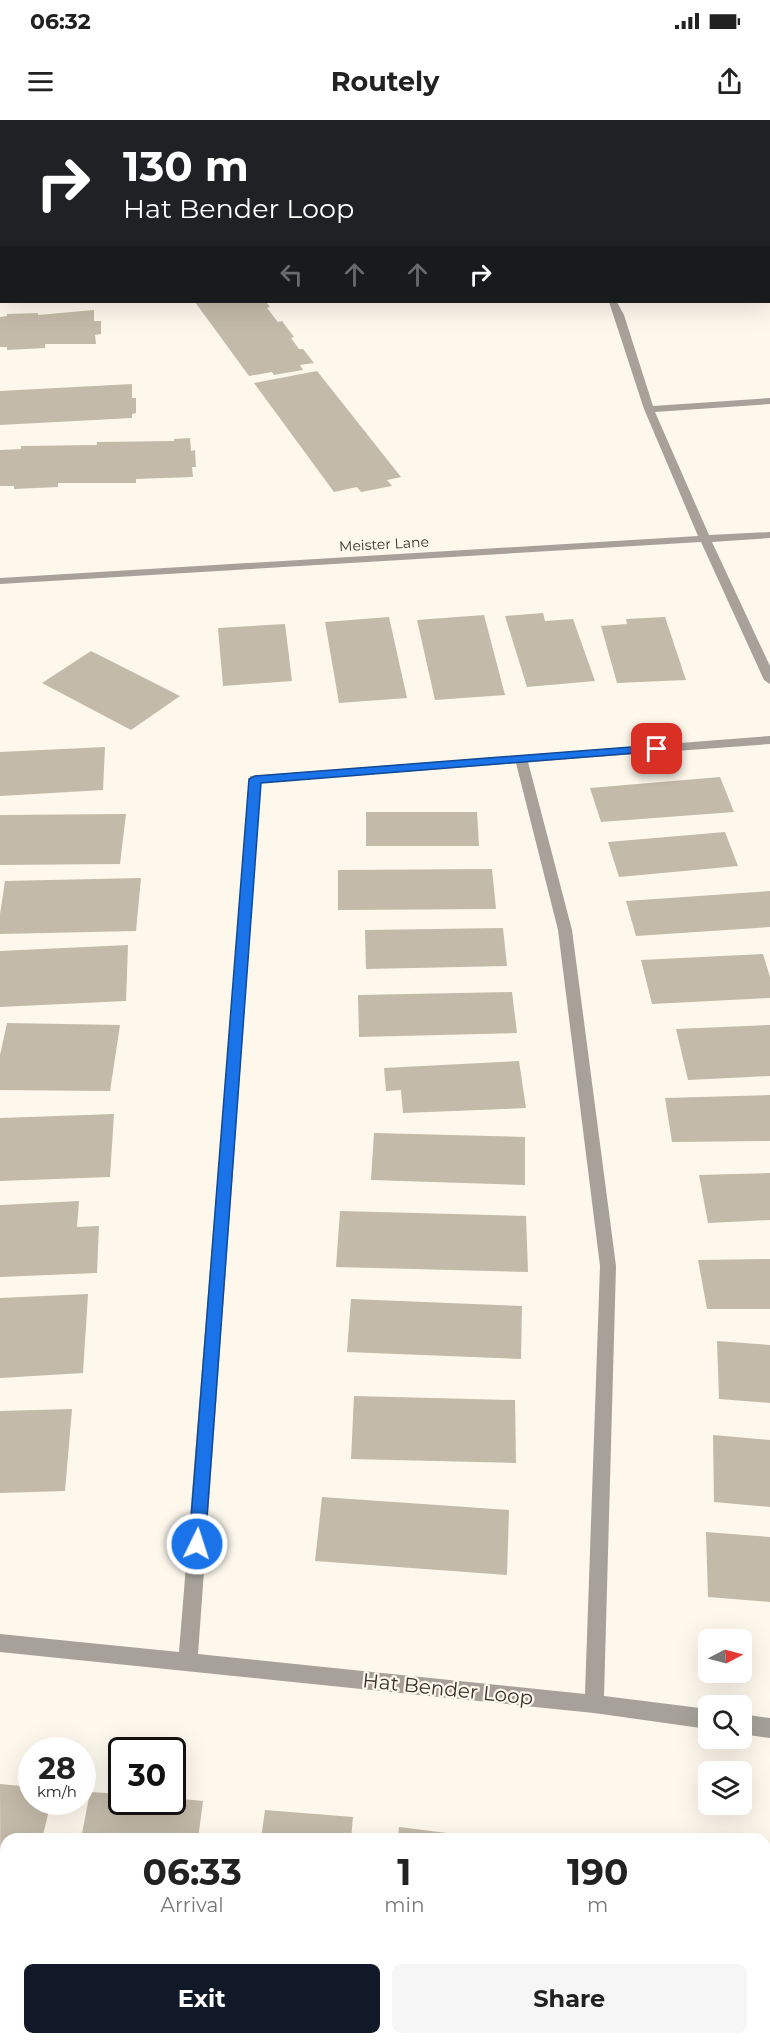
<!DOCTYPE html>
<style>
:root{--surface:#fff;--page:#f6f6f6;--text:#222;--muted:#767676;--accent:#111827}
body{margin:0;font-family:Montserrat,sans-serif;background:var(--page);color:var(--text);height:100vh;display:flex;flex-direction:column;font-size:22px;white-space:nowrap}
*{box-sizing:border-box;margin:0}
p{font-size:20px;color:var(--muted)}
.icon{flex:none;width:33px;height:33px;fill:none;stroke:currentColor;stroke-width:2;stroke-linecap:round;stroke-linejoin:round}
.map{position:relative;flex:1;overflow:hidden}
.side{position:absolute;left:0px;top:1713px;width:771px;height:212px;display:flex;flex-direction:column;background:var(--surface);border-radius:18px 18px 0 0;box-shadow:0 6px 24px #0002}
.side>*{flex:none}
.hud{position:absolute;left:0px;top:0px;width:771px;height:183px;box-shadow:0 6px 24px #0002;background:#202124;color:#fff;overflow:hidden}
.needle{width:39px;rotate:84deg}
.buttons{position:absolute;left:698px;top:1509px;display:grid;gap:12px}
.buttons a{display:grid;place-items:center;width:54px;height:54px;border-radius:9px;background:var(--surface);box-shadow:0 6px 24px #0002;font-size:30px}
.speed{position:absolute;left:18px;top:1617px;display:flex;gap:12px;font-size:30px;font-weight:700;text-align:center}
.speed>*{display:grid;place-content:center;width:78px;height:78px;border-radius:50%;background:var(--surface);box-shadow:0 6px 24px #0002;line-height:1}
.speed small{font-size:15px;font-weight:400}
.speed .limit{border:3px solid #111;border-radius:9px;background:#fff;color:#111}
.pin{position:absolute;display:grid;place-items:center;width:51px;height:51px;color:#fff;margin:-26px;border-radius:12px;box-shadow:0 3px 9px #0006}
.me{position:absolute;width:66px;margin:-33px;rotate:4deg;stroke-linejoin:round;filter:drop-shadow(0 0 4px #0008)}
.turn{display:flex;align-items:center;gap:21px;height:126px;padding:0 24px;font-size:27px}
.turn .icon{width:78px;height:78px;stroke-width:2.5}
.turn b{display:block;font-size:42px;line-height:51px}
.lanes{display:flex;align-items:center;height:57px;padding:0 24px;background:#0003;justify-content:center;gap:30px;direction:ltr}
.lanes .off{opacity:.35}
.eta{display:flex;justify-content:space-evenly;align-items:center;height:102px;text-align:center}
.eta b{font-size:36px;font-weight:700;line-height:42px}
.action{display:flex;gap:12px;margin-top:auto;padding:12px 24px}
.action a{flex:1;height:69px;border-radius:9px;background:var(--accent);color:#fff;font-size:24px;font-weight:700;line-height:69px;text-align:center}
.action a+a{background:var(--page);color:var(--text)}
.status{display:flex;justify-content:space-between;align-items:center;height:42px;padding:0 30px;background:var(--surface);direction:ltr}
.status svg{height:16px;fill:currentColor}
header{display:flex;justify-content:space-between;align-items:center;height:78px;padding:0 24px;background:var(--surface);font-size:27px;font-weight:700}
.map>svg:first-child{display:block}
.building{fill:#c4baa9}
.lines{fill:none;stroke-linecap:round;stroke-linejoin:round}
.minor{fill:#a6a29a;fill-rule:evenodd}
.route{fill:#1a73e8;stroke:#114b97;stroke-width:1.5}
.labels{text-anchor:middle;dominant-baseline:central;stroke-width:4.5;stroke-linejoin:round;paint-order:stroke}
.far-street-label{font-size:14px;fill:#39352e;stroke:#fdf7ec}
.near-street-label{font-size:20px;fill:#39352e;stroke:#fdf7ec}
</style>
<div class="status"><b>06:32</b><svg viewBox="0 0 49 12"><path d="M0 12V9h3v3zM5 12V6h3v6zM10 12V3h3v9zM15 12V0h3v12zM26 1h20v11H26zM47 4h2v5h-2z"/></svg></div>
<header><svg class="icon" aria-label="menu" viewBox="0 0 24 24"><path d="M4 6h16M4 12h16M4 18h16"/></svg>Routely<svg class="icon" aria-label="share" viewBox="0 0 24 24"><path d="M12 15V3M7 8l5-5 5 5M5 13v7h14v-7"/></svg></header>
<div class="map">
<svg width="770" height="1924" viewBox="0 0 770 1924">
<rect width="100%" height="100%" fill="#fdf7ec"/>
<g class="building">
<path d="M 195,182 L 266,182 L 270,187 L 267,188 L 278,202 L 282,201 L 294,217 L 291,218 L 299,229 L 303,229 L 314,243 L 300,245 L 303,250 L 274,255 L 272,252 L 249,256 Z"/>
<path d="M 94,190 L 94,201 L 101,201 L 101,214 L 95,215 L 96,224 L 45,224 L 45,228 L 7,230 L 7,227 L 0,227 L 0,197 L 7,196 L 7,194 L 38,193 L 38,195 Z"/>
<path d="M 317,251 L 401,357 L 387,360 L 392,366 L 361,372 L 357,367 L 334,372 L 254,263 Z"/>
<path d="M 132,264 L 132,278 L 136,278 L 136,293 L 132,294 L 132,298 L 0,305 L 0,271 Z"/>
<path d="M 190,318 L 191,331 L 195,330 L 196,347 L 192,347 L 193,357 L 136,359 L 136,363 L 58,363 L 58,367 L 14,369 L 14,366 L 0,366 L 0,330 L 21,329 L 21,326 L 97,325 L 97,322 L 174,321 L 174,319 Z"/>
<path d="M 543,493 L 545,501 L 573,499 L 595,561 L 527,567 L 505,496 Z"/>
<path d="M 484,495 L 505,575 L 435,580 L 417,500 Z"/>
<path d="M 389,497 L 407,578 L 339,583 L 325,502 Z"/>
<path d="M 665,497 L 686,560 L 617,563 L 601,506 L 627,504 L 626,499 Z"/>
<path d="M 285,504 L 292,561 L 223,566 L 218,508 Z"/>
<path d="M 91,531 L 180,576 L 131,610 L 42,563 Z"/>
<path d="M 105,627 L 103,670 L 0,676 L 0,632 Z"/>
<path d="M 720,657 L 734,692 L 601,702 L 590,668 Z"/>
<path d="M 366,692 L 477,692 L 479,726 L 366,726 Z"/>
<path d="M 126,694 L 120,744 L 0,745 L 0,695 Z"/>
<path d="M 725,712 L 738,746 L 619,757 L 608,722 Z"/>
<path d="M 492,749 L 496,789 L 338,790 L 338,750 Z"/>
<path d="M 141,758 L 136,811 L 0,814 L 0,794 L 5,761 Z"/>
<path d="M 770,771 L 770,807 L 636,816 L 626,781 Z"/>
<path d="M 503,808 L 507,846 L 366,849 L 365,810 Z"/>
<path d="M 128,825 L 126,881 L 0,887 L 0,831 Z"/>
<path d="M 763,834 L 770,857 L 770,878 L 652,884 L 641,840 Z"/>
<path d="M 512,872 L 517,913 L 359,917 L 358,875 Z"/>
<path d="M 7,903 L 120,905 L 110,971 L 0,970 L 0,935 Z"/>
<path d="M 770,905 L 770,956 L 688,960 L 676,909 Z"/>
<path d="M 519,941 L 526,988 L 403,993 L 401,970 L 386,971 L 384,948 Z"/>
<path d="M 770,975 L 770,1021 L 672,1022 L 665,978 Z"/>
<path d="M 114,994 L 110,1057 L 0,1061 L 0,998 Z"/>
<path d="M 374,1013 L 525,1017 L 525,1065 L 371,1060 Z"/>
<path d="M 770,1053 L 770,1100 L 708,1103 L 699,1055 Z"/>
<path d="M 79,1081 L 77,1107 L 99,1106 L 97,1153 L 0,1157 L 0,1085 Z"/>
<path d="M 340,1091 L 526,1096 L 528,1152 L 336,1147 Z"/>
<path d="M 770,1139 L 770,1189 L 707,1189 L 698,1140 Z"/>
<path d="M 88,1174 L 83,1253 L 0,1258 L 0,1178 Z"/>
<path d="M 351,1179 L 522,1186 L 521,1239 L 347,1232 Z"/>
<path d="M 717,1221 L 770,1225 L 770,1283 L 719,1279 Z"/>
<path d="M 354,1276 L 515,1280 L 516,1343 L 351,1339 Z"/>
<path d="M 72,1289 L 65,1371 L 0,1373 L 0,1291 Z"/>
<path d="M 713,1315 L 770,1320 L 770,1387 L 714,1382 Z"/>
<path d="M 322,1377 L 509,1390 L 507,1455 L 315,1441 Z"/>
<path d="M 706,1412 L 770,1417 L 770,1482 L 708,1477 Z"/>
<path d="M 0,1664 L 32,1667 L 32,1682 L 51,1682 L 42,1719 L 6,1719 L 6,1878 L 1,1900 Z"/>
<path d="M 90,1672 L 122,1674 L 122,1682 L 172,1682 L 172,1678 L 203,1681 L 198,1719 L 81,1719 Z"/>
<path d="M 265,1690 L 353,1697 L 351,1719 L 261,1719 Z"/>
<path d="M 399,1707 L 487,1718 L 487,1719 L 398,1719 Z"/>
<path d="M 43,1918 L 168,1918 L 167,1924 L 42,1924 Z"/>
<path d="M 212,1918 L 333,1918 L 332,1924 L 232,1924 L 212,1922 Z"/>
<path d="M 374,1918 L 497,1918 L 497,1924 L 373,1924 Z"/>
<rect x="540" y="1918" width="126" height="6"/>
</g>
<g class="lines">
<g class="minor">
<path d="M 421,0 L 430,0 L 432,2 L 422,2 Z"/>
<path d="M 609,182 L 617,182 L 624,195 L 653,286 L 770,278 L 770,284 L 655,292 L 709,415 L 770,412 L 770,418 L 712,422 L 770,546 L 770,564 L 764,560 L 701,422 L 0,464 L 0,458 L 698,416 L 644,289 Z"/>
<path d="M 770,616 L 770,624 L 528,642 L 572,810 L 616,1146 L 604,1576 L 708,1589 L 708,1609 L 594,1593 L 0,1532 L 0,1514 L 179,1532 L 250,656 ZM 516,643 L 558,810 L 600,1146 L 585,1574 L 198,1534 L 261,663 Z"/>
<path d="M 741,1594 L 770,1598 L 770,1618 L 741,1614 Z"/>
</g>
</g>
<path class="route" d="M 657,625 L 662,629 L 661,631 L 261,663 L 205,1424 L 203,1429 L 197,1432 L 191,1429 L 189,1424 L 249,659 L 255,656 Z"/>
<g class="labels">
<g class="far-street-label">
<text transform="translate(384 424) rotate(-3)">Meister Lane</text>
</g>
<g class="near-street-label">
<text transform="translate(448 1569) rotate(6)">Hat Bender Loop</text>
</g>
</g>
</svg>
<div class="buttons">
<a><svg class="needle" viewBox="-14 -14 28 28"><path d="M0-13l5 13h-10z" fill="#e53935"/><path d="M0 13l5-13h-10z" fill="#767676"/></svg></a>
<a><svg class="icon" aria-label="search" viewBox="0 0 24 24"><circle cx="10" cy="10" r="6"/><path d="M15 15l6 6"/></svg></a>
<a><svg class="icon" aria-label="layers" viewBox="0 0 24 24"><path d="M12 4l9 5-9 5-9-5zM3 14l9 5 9-5"/></svg></a>
</div>
<div class="speed"><div>28<small>km/h</small></div><div class="limit">30</div></div>
<div class="pin" style="left:657px;top:629px;background:#d93025"><svg class="icon" aria-label="arrive" viewBox="0 0 24 24"><path d="M6 21V4h12l-3 4 3 4H6"/></svg></div>
<svg class="me" style="left:197px;top:1424px" viewBox="-20 -20 40 40"><circle r="17" fill="#1a73e8" stroke="#fff" stroke-width="3"/><path d="M0-11L8 9 0 5-8 9z" fill="#fff"/></svg>
<div class="hud">
<div class="turn"><svg class="icon" aria-label="right" viewBox="0 0 24 24"><path d="M7 20v-9h11M14 6l5 5-5 5"/></svg><div><b>130 m</b>Hat Bender Loop</div></div>
<div class="lanes"><svg class="icon off" aria-label="left" viewBox="0 0 24 24"><path d="M17 20v-9H6M10 6l-5 5 5 5"/></svg><svg class="icon off" aria-label="ahead" viewBox="0 0 24 24"><path d="M12 20V5M6 11l6-6 6 6"/></svg><svg class="icon off" aria-label="ahead" viewBox="0 0 24 24"><path d="M12 20V5M6 11l6-6 6 6"/></svg><svg class="icon" aria-label="right" viewBox="0 0 24 24"><path d="M7 20v-9h11M14 6l5 5-5 5"/></svg></div>
</div>
<section class="side">
<div class="eta">
<div><b>06:33</b><p>Arrival</p></div>
<div><b>1</b><p>min</p></div>
<div><b>190</b><p>m</p></div>
</div>
<div class="action"><a>Exit</a><a>Share</a></div>
</section>
</div>
